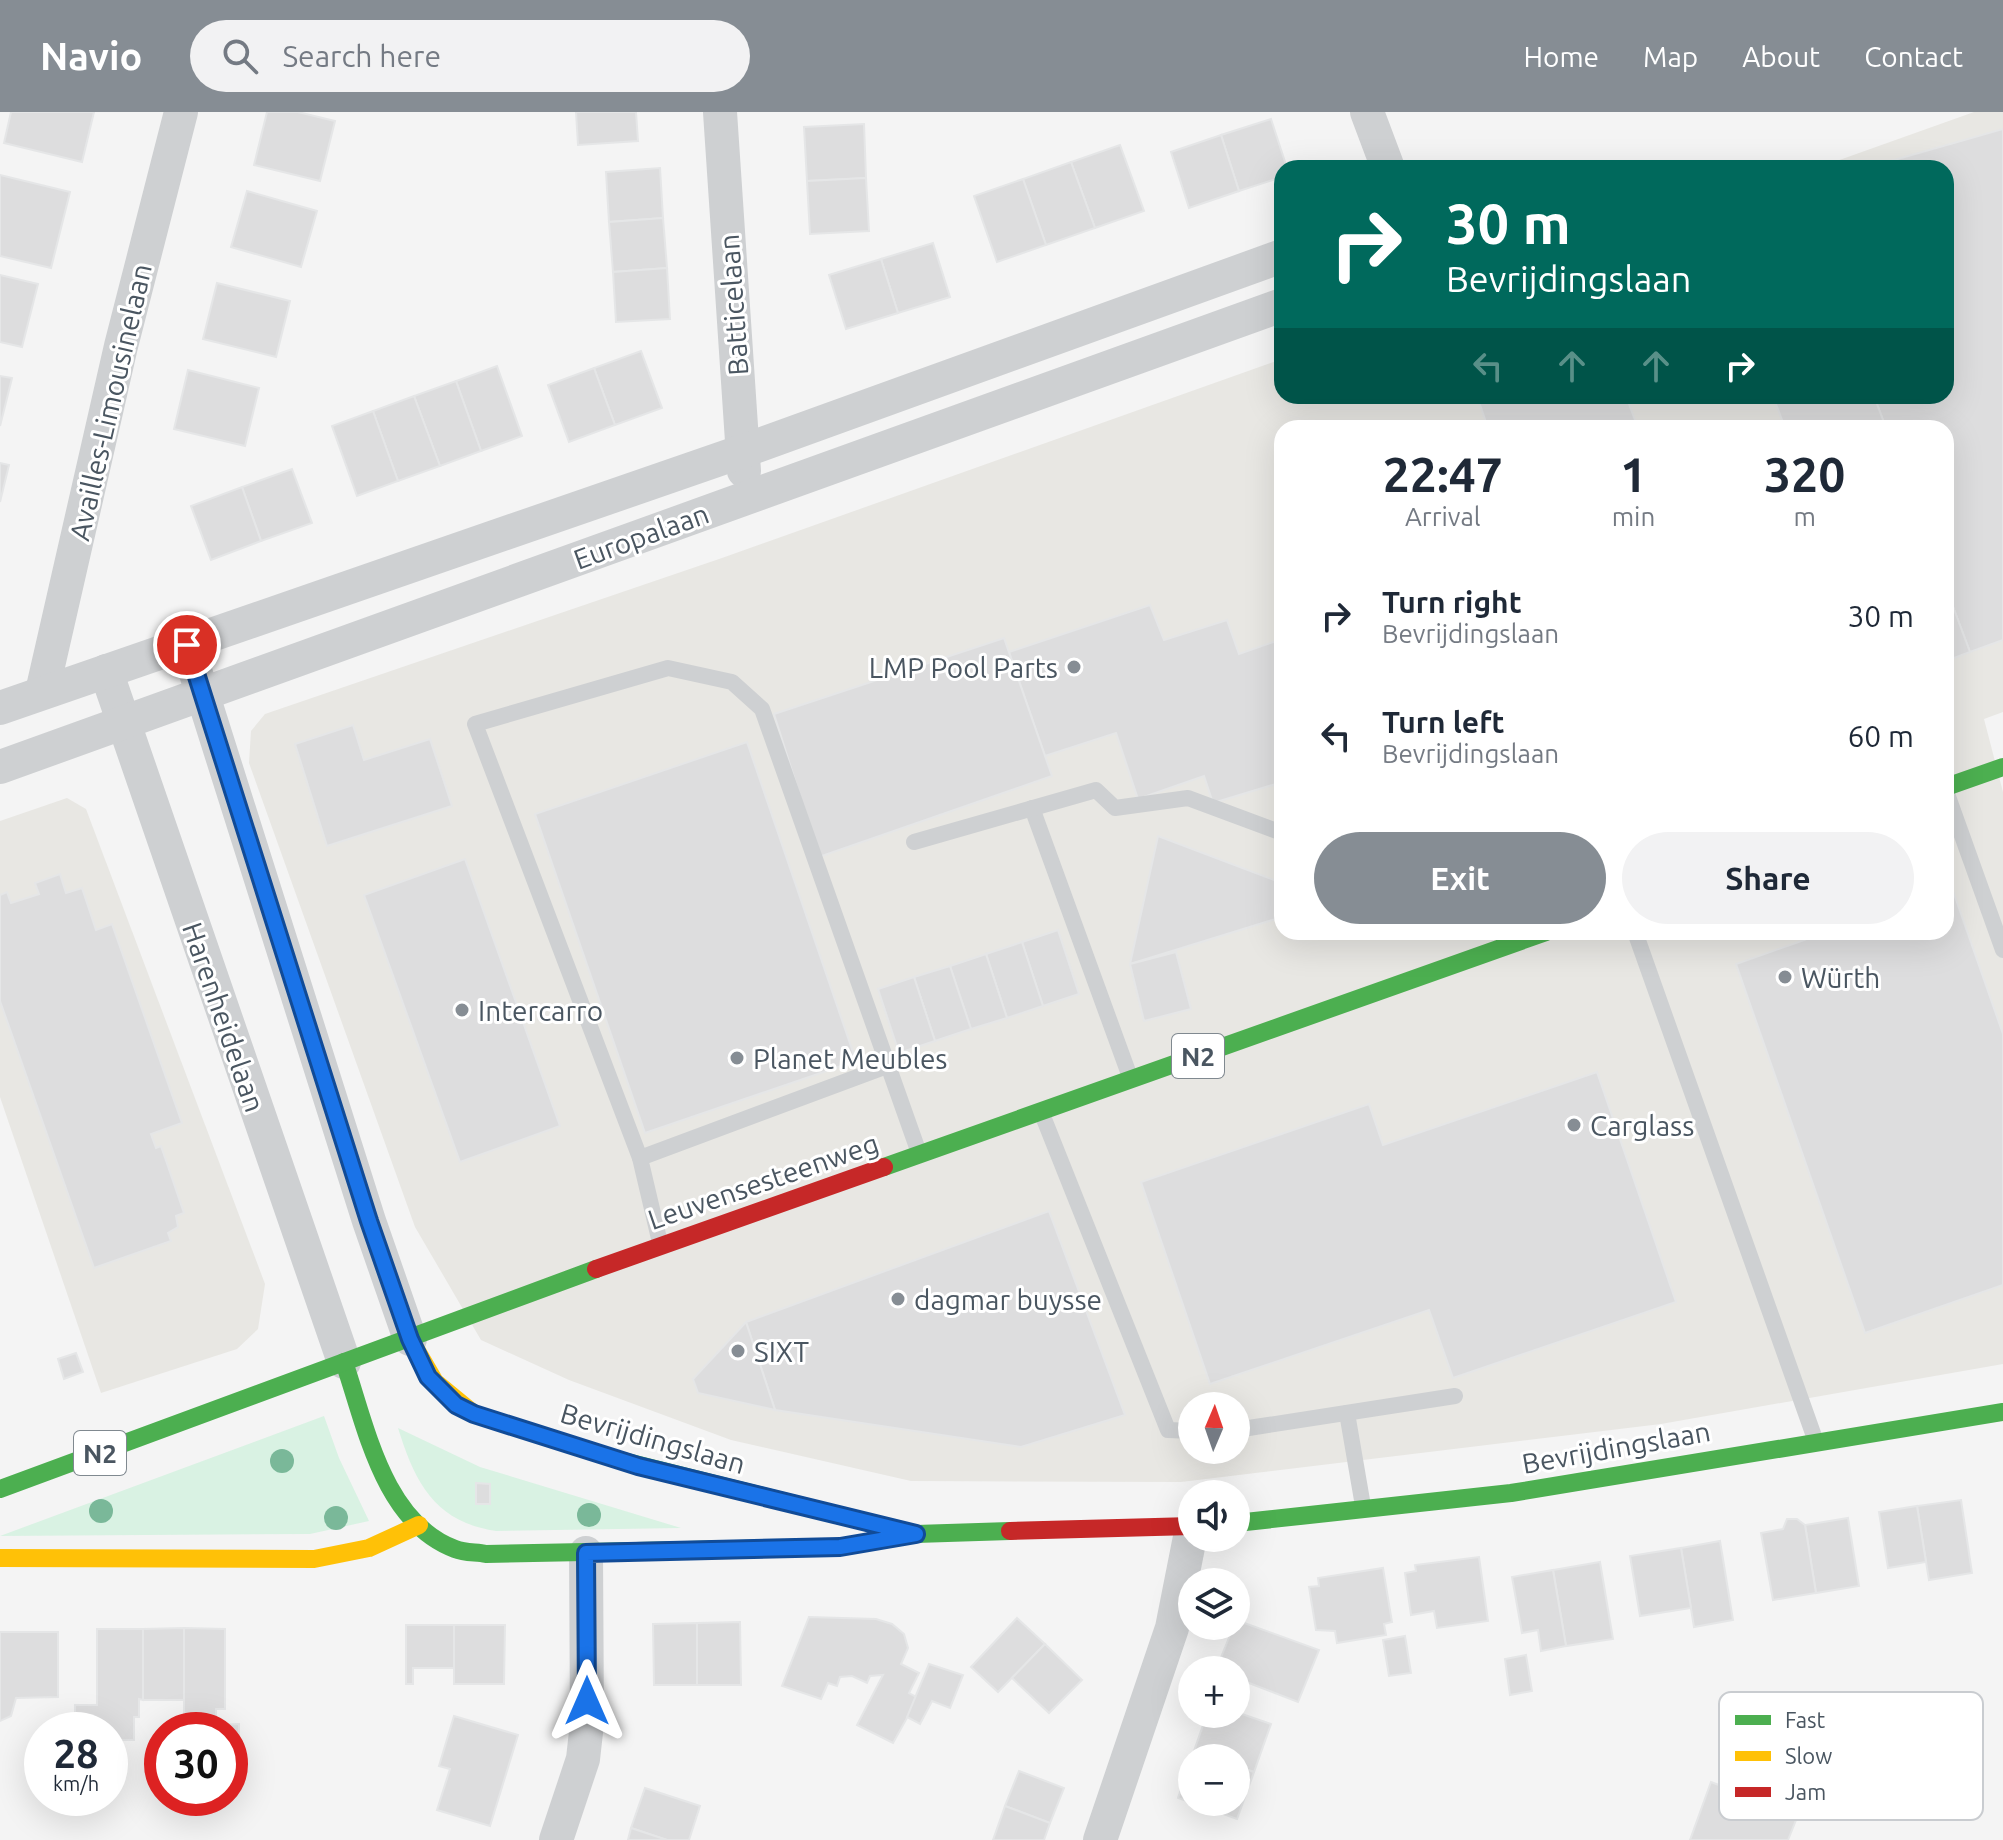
<!DOCTYPE html>
<meta charset="utf-8">
<style>
:root{--surface:#fff;--page:#f2f2f3;--text:#1f2937;--muted:#747a83;--accent:#868d94}
body{margin:0;font-family:Ubuntu,sans-serif;background:var(--page);color:var(--text);height:100vh;display:flex;flex-direction:column;font-size:30px;white-space:nowrap}
*{box-sizing:border-box;margin:0}
p{font-size:26px;color:var(--muted)}
.icon{flex:none;width:44px;height:44px;fill:none;stroke:currentColor;stroke-width:2;stroke-linecap:round;stroke-linejoin:round}
.map{position:relative;flex:1;overflow:hidden}
.side{position:absolute;left:1274px;top:308px;width:680px;height:520px;display:flex;flex-direction:column;background:var(--surface);border-radius:24px;box-shadow:0 8px 32px #0002}
.side>*{flex:none}
.guide{position:absolute;left:1274px;top:48px;width:680px;height:244px;border-radius:24px;box-shadow:0 8px 32px #0002;background:#00695c;color:#fff;overflow:hidden}
.needle{width:52px;rotate:2deg}
.fabs{position:absolute;left:1178px;top:1280px;display:grid;gap:16px}
.fabs a{display:grid;place-items:center;width:72px;height:72px;border-radius:50%;background:var(--surface);box-shadow:0 8px 32px #0002;font-size:40px}
.speed{position:absolute;left:24px;top:1600px;display:flex;gap:16px;font-size:40px;font-weight:700;text-align:center}
.speed>*{display:grid;place-content:center;width:104px;height:104px;border-radius:50%;background:var(--surface);box-shadow:0 8px 32px #0002;line-height:1}
.speed small{font-size:20px;font-weight:400}
.speed .limit{border:12px solid #d22;background:#fff;color:#111}
.pin{position:absolute;display:grid;place-items:center;width:68px;height:68px;color:#fff;margin:-34px;border:4px solid #fff;border-radius:50%;box-shadow:0 2px 8px #0007}
.me{position:absolute;width:88px;margin:-44px;rotate:0deg;stroke-linejoin:round;filter:drop-shadow(0 0 6px #0008)}
.turn{display:flex;align-items:center;gap:28px;height:168px;padding:0 40px;font-size:36px}
.turn .icon{width:104px;height:104px;stroke-width:2.5}
.turn b{display:block;font-size:56px;line-height:68px}
.lanes{display:flex;align-items:center;height:76px;padding:0 40px;background:#0003;justify-content:center;gap:40px;direction:ltr}
.lanes .off{opacity:.35}
.eta{display:flex;justify-content:space-evenly;align-items:center;height:136px;text-align:center}
.eta b{font-size:48px;font-weight:700;line-height:56px}
.button{display:flex;gap:16px;margin-top:auto;padding:16px 40px}
.button a{flex:1;height:92px;border-radius:48px;background:var(--accent);color:#fff;font-size:32px;font-weight:700;line-height:92px;text-align:center}
.button a+a{background:var(--page);color:var(--text)}
ul{padding:0;list-style:none}
li{display:flex;align-items:center;gap:24px;height:120px;padding:0 40px}
li div{flex:1}
li b{display:block;font-size:30px}
li em{font-style:normal}
header{display:flex;align-items:center;gap:48px;box-sizing:border-box;height:112px;padding:0 40px;background:var(--accent);color:#fff}
header strong{font-size:38px}
nav{display:flex;gap:44px;margin-inline-start:auto;font-size:28px}
.search{width:560px;height:72px;background:var(--page);display:flex;align-items:center;gap:20px;box-sizing:border-box;padding:0 28px;border-radius:44px;color:var(--muted);font-size:30px}
.map>svg:first-child{display:block}
.commercial{fill:#e8e7e3;fill-rule:evenodd}
.green{fill:#d9f2e3}
.building{fill:#ddddde;stroke:#e5e6e7;stroke-width:2}
.lines{fill:none;stroke-linecap:round;stroke-linejoin:round}
.lane{stroke:#ced0d2;stroke-width:16}
.street{stroke:#ced0d2;stroke-width:34}
.fast{stroke:#4caf50;stroke-width:18}
.slow{stroke:#ffc107;stroke-width:18}
.jam{stroke:#c62828;stroke-width:18}
.tree{fill:#7ab899}
.route-casing{stroke:#114b97;stroke-width:20}
.route{stroke:#1a73e8;stroke-width:14}
.poi-dot{fill:#868d94;stroke:#fff;stroke-width:3}
.labels{text-anchor:middle;dominant-baseline:central;stroke-width:6;stroke-linejoin:round;paint-order:stroke}
.shield{fill:#fff;stroke:#808990;stroke-width:2}
.shield-label{font-size:26px;font-weight:bold;fill:#4a5661}
.street-label{font-size:28px;fill:#4a5661;stroke:#fff}
.poi-label{font-size:28px;fill:#4a5661;stroke:#fff;text-anchor:start}
.key{fill:#fff;stroke:#c9ccd0;stroke-width:2}
.key-label{font-size:22px;fill:#4a5661}
</style>
<header>
<strong>Navio</strong>
<div class="search"><svg class="icon" aria-label="search" viewBox="0 0 24 24"><circle cx="10" cy="10" r="6"/><path d="M15 15l6 6"/></svg>Search here</div>
<nav><a>Home</a><a>Map</a><a>About</a><a>Contact</a></nav>
</header>
<div class="map">
<svg width="2003" height="1728" viewBox="0 0 2003 1728">
<rect width="100%" height="100%" fill="#f4f4f4"/>
<g class="commercial">
<path d="M 1974,0 L 2003,0 L 2003,600 L 1984,607 L 2003,680 L 2003,1252 L 1661,1312 L 1181,1370 L 911,1369 L 731,1328 L 569,1268 L 481,1228 L 415,1115 L 249,651 L 251,619 L 265,602 L 722,446 L 1282,247 L 1282,284 L 1946,284 L 1946,56 L 1817,56 ZM 1282,316 L 1946,316 L 1946,820 L 1282,820 ZM 1192,1294 L 1236,1294 L 1236,1338 L 1192,1338 Z"/>
<path d="M 67,686 L 86,697 L 265,1172 L 258,1217 L 237,1237 L 101,1281 L 0,985 L 0,709 Z"/>
</g>
<g class="green">
<path d="M 324,1304 L 339,1346 L 369,1409 L 310,1422 L 0,1424 Z"/>
<path d="M 398,1316 L 480,1355 L 681,1416 L 496,1419 C 435,1410 415,1371 398,1316 Z"/>
</g>
<g class="building">
<path d="M 11,0 L 94,0 L 82,50 L 4,31 Z"/>
<path d="M 267,0 L 298,0 L 335,9 L 320,69 L 254,53 Z"/>
<path d="M 576,0 L 636,0 L 638,29 L 578,33 Z"/>
<path d="M 1271,7 L 1287,56 L 1282,56 L 1282,65 L 1239,79 L 1221,23 Z"/>
<path d="M 864,12 L 866,66 L 807,69 L 804,15 Z"/>
<path d="M 2003,17 L 2003,528 L 1970,540 L 1946,476 L 1946,316 L 1886,316 L 1874,284 L 1946,284 L 1946,56 L 1866,56 Z"/>
<path d="M 1221,23 L 1239,79 L 1189,96 L 1171,40 Z"/>
<path d="M 1120,33 L 1144,99 L 1095,116 L 1071,50 Z"/>
<path d="M 1071,50 L 1095,116 L 1046,133 L 1023,67 Z"/>
<path d="M 660,56 L 663,106 L 609,110 L 606,60 Z"/>
<path d="M 0,63 L 70,80 L 51,156 L 0,144 Z"/>
<path d="M 866,66 L 869,119 L 810,122 L 807,69 Z"/>
<path d="M 1023,67 L 1046,133 L 997,150 L 974,84 Z"/>
<path d="M 247,79 L 317,99 L 301,155 L 231,135 Z"/>
<path d="M 663,106 L 667,156 L 613,160 L 609,110 Z"/>
<path d="M 933,131 L 950,185 L 898,201 L 881,147 Z"/>
<path d="M 881,147 L 898,201 L 846,217 L 829,163 Z"/>
<path d="M 667,156 L 670,207 L 616,210 L 613,160 Z"/>
<path d="M 0,163 L 38,172 L 22,235 L 0,230 Z"/>
<path d="M 217,171 L 290,189 L 276,245 L 203,227 Z"/>
<path d="M 641,239 L 662,296 L 615,313 L 594,256 Z"/>
<path d="M 497,254 L 522,324 L 481,339 L 456,269 Z"/>
<path d="M 594,256 L 615,313 L 569,330 L 548,273 Z"/>
<path d="M 188,258 L 259,276 L 245,334 L 174,317 Z"/>
<path d="M 0,264 L 12,266 L 0,314 Z"/>
<path d="M 456,269 L 481,339 L 440,354 L 414,284 Z"/>
<path d="M 414,284 L 440,354 L 398,369 L 373,299 Z"/>
<path d="M 1477,284 L 1626,284 L 1638,316 L 1488,316 Z"/>
<path d="M 1773,284 L 1874,284 L 1886,316 L 1785,316 Z"/>
<path d="M 373,299 L 398,369 L 357,384 L 332,314 Z"/>
<path d="M 0,351 L 9,353 L 0,390 Z"/>
<path d="M 292,357 L 312,411 L 261,429 L 242,375 Z"/>
<path d="M 242,375 L 261,429 L 211,448 L 191,394 Z"/>
<path d="M 1946,476 L 1970,540 L 1946,549 Z"/>
<path d="M 1150,493 L 1164,528 L 1227,508 L 1239,542 L 1282,527 L 1282,680 L 1279,671 L 1213,691 L 1204,664 L 1138,687 L 1116,621 L 1045,644 L 1009,540 Z"/>
<path d="M 1004,526 L 1052,664 L 819,745 L 774,602 Z"/>
<path d="M 353,613 L 364,648 L 430,627 L 452,694 L 327,734 L 295,632 Z"/>
<path d="M 747,630 L 856,949 L 645,1021 L 535,702 Z"/>
<path d="M 1158,724 L 1282,771 L 1282,805 L 1130,852 Z"/>
<path d="M 465,747 L 560,1014 L 460,1050 L 364,783 Z"/>
<path d="M 60,762 L 66,781 L 82,776 L 96,818 L 112,812 L 182,1011 L 151,1022 L 156,1036 L 161,1034 L 184,1101 L 176,1104 L 178,1115 L 168,1121 L 171,1129 L 94,1156 L 0,889 L 0,783 L 7,780 L 11,791 L 39,782 L 35,771 Z"/>
<path d="M 1952,776 L 2003,922 L 2003,1173 L 1865,1221 L 1736,852 L 1827,820 L 1946,820 L 1946,778 Z"/>
<path d="M 1058,818 L 1079,882 L 1043,894 L 1022,830 Z"/>
<path d="M 1022,830 L 1043,894 L 1007,906 L 986,842 Z"/>
<path d="M 1176,840 L 1191,897 L 1144,909 L 1130,852 Z"/>
<path d="M 986,842 L 1007,906 L 971,917 L 950,854 Z"/>
<path d="M 950,854 L 971,917 L 935,929 L 914,865 Z"/>
<path d="M 914,865 L 935,929 L 899,941 L 878,877 Z"/>
<path d="M 1597,960 L 1676,1190 L 1453,1266 L 1429,1198 L 1210,1272 L 1141,1070 L 1369,992 L 1383,1033 Z"/>
<path d="M 1049,1099 L 1125,1303 L 1021,1335 L 775,1298 L 746,1210 Z"/>
<path d="M 746,1210 L 775,1298 L 698,1281 L 693,1267 Z"/>
<path d="M 76,1241 L 83,1260 L 64,1267 L 58,1247 Z"/>
<path d="M 476,1371 L 490,1372 L 490,1392 L 476,1392 Z"/>
<path d="M 1961,1388 L 1972,1461 L 1929,1468 L 1917,1394 Z"/>
<path d="M 1917,1394 L 1926,1450 L 1888,1456 L 1879,1400 Z"/>
<path d="M 1848,1406 L 1859,1474 L 1816,1481 L 1805,1413 Z"/>
<path d="M 1787,1407 L 1797,1407 L 1805,1413 L 1816,1481 L 1773,1488 L 1761,1421 L 1783,1417 Z"/>
<path d="M 1720,1429 L 1733,1508 L 1694,1515 L 1681,1436 Z"/>
<path d="M 1681,1436 L 1691,1496 L 1640,1504 L 1630,1444 Z"/>
<path d="M 1479,1445 L 1488,1509 L 1437,1516 L 1434,1499 L 1411,1503 L 1405,1461 L 1416,1459 L 1415,1453 Z"/>
<path d="M 1600,1450 L 1613,1527 L 1566,1534 L 1553,1458 Z"/>
<path d="M 1383,1456 L 1392,1510 L 1384,1512 L 1386,1523 L 1337,1531 L 1335,1519 L 1316,1518 L 1309,1475 L 1319,1474 L 1318,1466 Z"/>
<path d="M 1553,1458 L 1566,1534 L 1541,1539 L 1538,1518 L 1522,1521 L 1512,1465 Z"/>
<path d="M 809,1505 L 876,1507 L 892,1512 L 904,1522 L 908,1536 L 901,1552 L 919,1561 L 909,1581 L 918,1586 L 893,1631 L 857,1613 L 883,1563 L 870,1564 L 867,1571 L 852,1564 L 840,1565 L 837,1574 L 828,1571 L 821,1587 L 782,1574 Z"/>
<path d="M 1017,1506 L 1045,1532 L 998,1580 L 971,1555 Z"/>
<path d="M 1236,1508 L 1319,1538 L 1298,1590 L 1236,1566 L 1236,1558 L 1216,1558 Z"/>
<path d="M 740,1510 L 741,1573 L 697,1573 L 697,1511 Z"/>
<path d="M 697,1511 L 697,1573 L 654,1573 L 653,1512 Z"/>
<path d="M 406,1513 L 454,1513 L 454,1556 L 413,1556 L 413,1572 L 406,1572 Z"/>
<path d="M 454,1513 L 505,1513 L 504,1572 L 454,1572 Z"/>
<path d="M 184,1516 L 225,1517 L 225,1597 L 216,1597 L 216,1613 L 239,1612 L 239,1660 L 230,1660 L 230,1618 L 184,1618 Z"/>
<path d="M 184,1516 L 184,1588 L 143,1588 L 143,1517 Z"/>
<path d="M 97,1517 L 143,1517 L 143,1588 L 139,1587 L 139,1605 L 134,1605 L 134,1628 L 110,1628 L 110,1618 L 75,1618 L 75,1593 L 97,1593 Z"/>
<path d="M 0,1520 L 58,1520 L 58,1585 L 16,1586 L 11,1604 L 0,1609 Z"/>
<path d="M 1405,1524 L 1411,1561 L 1389,1564 L 1383,1528 Z"/>
<path d="M 1045,1532 L 1082,1568 L 1049,1601 L 1012,1566 Z"/>
<path d="M 1526,1543 L 1532,1579 L 1510,1583 L 1505,1547 Z"/>
<path d="M 929,1552 L 963,1563 L 950,1596 L 932,1589 L 920,1612 L 907,1605 Z"/>
<path d="M 1236,1600 L 1271,1612 L 1254,1660 L 1236,1654 L 1236,1646 L 1214,1646 L 1194,1639 L 1207,1602 Z"/>
<path d="M 454,1604 L 518,1623 L 490,1714 L 437,1698 L 450,1657 L 439,1654 Z"/>
<path d="M 1192,1646 L 1192,1690 L 1236,1690 L 1236,1654 L 1254,1660 L 1237,1707 L 1178,1686 Z"/>
<path d="M 1019,1659 L 1064,1676 L 1050,1711 L 1005,1694 Z"/>
<path d="M 1711,1670 L 1798,1703 L 1788,1728 L 1690,1728 Z"/>
<path d="M 645,1676 L 700,1694 L 689,1728 L 667,1728 L 631,1716 Z"/>
<path d="M 1005,1694 L 1050,1711 L 1044,1728 L 993,1728 Z"/>
<path d="M 631,1716 L 667,1728 L 628,1728 Z"/>
</g>
<g class="lines">
<g class="lane">
<path d="M 1946,679 L 2003,838"/>
<path d="M 1032,696 L 1130,965"/>
<path d="M 914,730 L 1096,678 L 1115,696 L 1188,686 L 1282,721"/>
<path d="M 1635,820 L 1815,1327"/>
<path d="M 1042,1002 L 1168,1318 L 1192,1319"/>
<path d="M 640,1046 L 475,612 L 668,556 L 732,570 L 762,597 L 919,1041"/>
<path d="M 660,1131 L 640,1046 L 887,954"/>
<path d="M 1347,1301 L 1363,1394"/>
<path d="M 1236,1318 L 1455,1284"/>
</g>
<g class="street">
<path d="M 720,0 L 744,359"/>
<path d="M 1367,0 L 1388,56"/>
<path d="M 187,533 L 369,1109 L 410,1227"/>
<path d="M 106,559 L 344,1250"/>
<path d="M 42,580 L 121,234 L 181,0"/>
<path d="M 0,596 L 743,339 L 1282,144"/>
<path d="M 0,655 L 1282,193"/>
<path d="M 556,1728 L 583,1647 L 587,1611 L 586,1441"/>
<path d="M 1100,1728 L 1172,1516 L 1192,1415"/>
</g>
<g class="fast">
<path d="M 1946,675 L 2003,655"/>
<path d="M 884,1055 L 1546,820"/>
<path d="M 344,1250 C 366,1314 383,1410 455,1437 C 465,1441 476,1440 486,1442 L 840,1435 L 916,1422 L 1010,1419"/>
<path d="M 623,1349 L 898,1418"/>
<path d="M 0,1377 L 596,1157"/>
<path d="M 1236,1411 L 1511,1381 L 2003,1300"/>
</g>
<g class="slow">
<path d="M 410,1227 L 435,1270 L 474,1302 L 623,1349"/>
<path d="M 0,1446 L 314,1447 L 369,1436 L 419,1413"/>
</g>
<g class="jam">
<path d="M 596,1157 L 884,1055"/>
<path d="M 1010,1419 L 1192,1414"/>
</g>
</g>
<g class="tree">
<circle cx="282" cy="1349" r="12"/>
<circle cx="101" cy="1399" r="12"/>
<circle cx="589" cy="1403" r="12"/>
<circle cx="336" cy="1406" r="12"/>
</g>
<g class="lines">
<defs>
<path id="route" d="M 187,533 L 369,1109 L 410,1227 L 428,1265 L 456,1293 L 474,1302 L 638,1354 L 916,1422 L 840,1435 L 586,1441 L 587,1589"/>
</defs>
<use href="#route" class="route-casing"/>
<use href="#route" class="route"/>
</g>
<g class="poi-dot">
<circle cx="1074" cy="555" r="8"/>
<circle cx="1785" cy="865" r="8"/>
<circle cx="462" cy="898" r="8"/>
<circle cx="737" cy="946" r="8"/>
<circle cx="1574" cy="1013" r="8"/>
<circle cx="898" cy="1187" r="8"/>
<circle cx="738" cy="1239" r="8"/>
</g>
<g class="labels">
<g class="shield">
<rect x="1172" y="922" width="52" height="44" rx="6"/>
<rect x="74" y="1319" width="52" height="44" rx="6"/>
</g>
<g class="shield-label">
<text x="1198" y="944">N2</text>
<text x="100" y="1341">N2</text>
</g>
<g class="street-label">
<text transform="translate(733 193) rotate(-94)">Batticelaan</text>
<text transform="translate(110 290) rotate(-77)">Availles-Limousinelaan</text>
<text transform="translate(641 424) rotate(-20)">Europalaan</text>
<text transform="translate(224 905) rotate(71)">Harenheidelaan</text>
<text transform="translate(763 1069) rotate(-19)">Leuvensesteenweg</text>
<text transform="translate(653 1326) rotate(16)">Bevrijdingslaan</text>
<text transform="translate(1616 1335) rotate(-10)">Bevrijdingslaan</text>
</g>
<g class="poi-label">
<text x="1058" y="555" text-anchor="end">LMP Pool Parts</text>
<text x="1801" y="865">Würth</text>
<text x="478" y="898">Intercarro</text>
<text x="753" y="946">Planet Meubles</text>
<text x="1590" y="1013">Carglass</text>
<text x="914" y="1187">dagmar buysse</text>
<text x="754" y="1239">SIXT</text>
</g>
</g>
<rect x="1719" y="1580" width="264" height="128" rx="12" class="key"/>
<rect x="1735" y="1603" width="36" height="10" fill="#4caf50"/>
<rect x="1735" y="1639" width="36" height="10" fill="#ffc107"/>
<rect x="1735" y="1675" width="36" height="10" fill="#c62828"/>
<g class="key-label">
<text x="1785" y="1616">Fast</text>
<text x="1785" y="1652">Slow</text>
<text x="1785" y="1688">Jam</text>
</g>
</svg>
<div class="fabs">
<a><svg class="needle" viewBox="-14 -14 28 28"><path d="M0-13l5 13h-10z" fill="#e53935"/><path d="M0 13l5-13h-10z" fill="#747a83"/></svg></a>
<a><svg class="icon" aria-label="sound" viewBox="0 0 24 24"><path d="M4 9h4l5-4v14l-5-4H4zM17 9q2 3 0 6"/></svg></a>
<a><svg class="icon" aria-label="layers" viewBox="0 0 24 24"><path d="M12 4l9 5-9 5-9-5zM3 14l9 5 9-5"/></svg></a>
<a>+</a>
<a>−</a>
</div>
<div class="speed"><div>28<small>km/h</small></div><div class="limit">30</div></div>
<div class="pin" style="left:187px;top:533px;background:#d93025"><svg class="icon" aria-label="arrive" viewBox="0 0 24 24"><path d="M6 21V4h12l-3 4 3 4H6"/></svg></div>
<svg class="me" style="left:587px;top:1589px" viewBox="-20 -20 40 40"><path d="M0-17L14 15 0 8-14 15z" fill="#1a73e8" stroke="#fff" stroke-width="4"/></svg>
<div class="guide">
<div class="turn"><svg class="icon" aria-label="right" viewBox="0 0 24 24"><path d="M7 20v-9h11M14 6l5 5-5 5"/></svg><div><b>30 m</b>Bevrijdingslaan</div></div>
<div class="lanes"><svg class="icon off" aria-label="left" viewBox="0 0 24 24"><path d="M17 20v-9H6M10 6l-5 5 5 5"/></svg><svg class="icon off" aria-label="ahead" viewBox="0 0 24 24"><path d="M12 20V5M6 11l6-6 6 6"/></svg><svg class="icon off" aria-label="ahead" viewBox="0 0 24 24"><path d="M12 20V5M6 11l6-6 6 6"/></svg><svg class="icon" aria-label="right" viewBox="0 0 24 24"><path d="M7 20v-9h11M14 6l5 5-5 5"/></svg></div>
</div>
<section class="side">
<div class="eta">
<div><b>22:47</b><p>Arrival</p></div>
<div><b>1</b><p>min</p></div>
<div><b>320</b><p>m</p></div>
</div>
<ul>
<li><svg class="icon" aria-label="right" viewBox="0 0 24 24"><path d="M7 20v-9h11M14 6l5 5-5 5"/></svg><div><b>Turn right</b><p>Bevrijdingslaan</p></div><em>30 m</em></li>
<li><svg class="icon" aria-label="left" viewBox="0 0 24 24"><path d="M17 20v-9H6M10 6l-5 5 5 5"/></svg><div><b>Turn left</b><p>Bevrijdingslaan</p></div><em>60 m</em></li>
</ul>
<div class="button"><a>Exit</a><a>Share</a></div>
</section>
</div>
